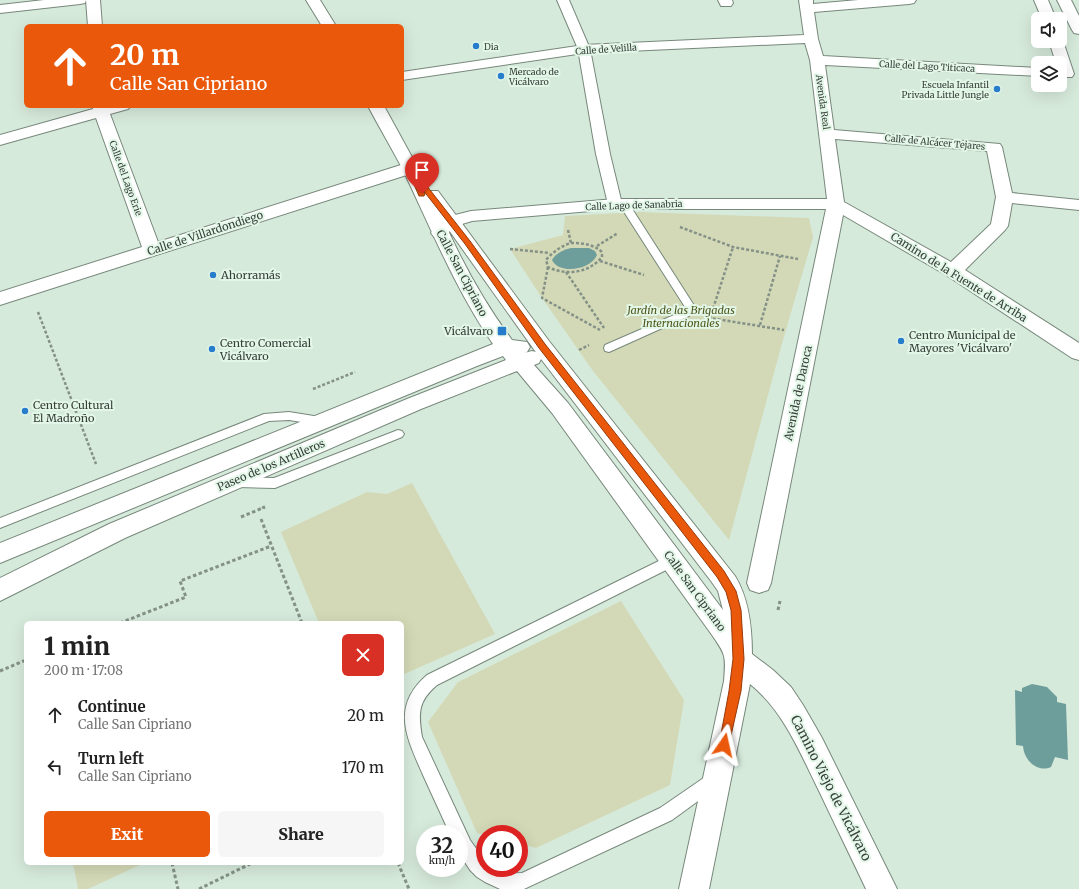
<!DOCTYPE html>
<meta charset="utf-8">
<style>
:root{--surface:#fff;--page:#f6f6f6;--text:#222;--muted:#767676;--accent:#ea580c}
body{margin:0;font-family:Merriweather,serif;background:var(--page);color:var(--text);height:100vh;display:flex;flex-direction:column;font-size:15px;white-space:nowrap}
*{box-sizing:border-box;margin:0}
p{font-size:13px;color:var(--muted)}
.icon{flex:none;width:22px;height:22px;fill:none;stroke:currentColor;stroke-width:2;stroke-linecap:round;stroke-linejoin:round}
.map{position:relative;flex:1;overflow:hidden}
.panel{position:absolute;left:24px;top:621px;width:380px;height:244px;display:flex;flex-direction:column;background:var(--surface);border-radius:6px;box-shadow:0 4px 16px #0002}
.panel>*{flex:none}
.banner{position:absolute;left:24px;top:24px;width:380px;height:84px;border-radius:6px;box-shadow:0 4px 16px #0002;background:#ea580c;color:#fff;overflow:hidden}
.tools{position:absolute;left:1031px;top:12px;display:grid;gap:8px}
.tools a{display:grid;place-items:center;width:36px;height:36px;border-radius:6px;background:var(--surface);box-shadow:0 4px 16px #0002;font-size:20px}
.speed{position:absolute;left:416px;top:825px;display:flex;gap:8px;font-size:20px;font-weight:700;text-align:center}
.speed>*{display:grid;place-content:center;width:52px;height:52px;border-radius:50%;background:var(--surface);box-shadow:0 4px 16px #0002;line-height:1}
.speed small{font-size:10px;font-weight:400}
.speed .limit{border:6px solid #d22;background:#fff;color:#111}
.pin{position:absolute;display:grid;place-items:center;width:34px;height:34px;color:#fff;margin:-41px -17px;border-radius:50% 50% 50% 0;rotate:-45deg;box-shadow:0 0 4px #0007}
.pin .icon{rotate:45deg}
.me{position:absolute;width:44px;margin:-22px;rotate:11deg;stroke-linejoin:round;filter:drop-shadow(0 0 3px #0008)}
.turn{display:flex;align-items:center;gap:14px;height:84px;padding:0 20px;font-size:18px}
.turn .icon{width:52px;height:52px;stroke-width:2.5}
.turn b{display:block;font-size:28px;line-height:34px}
.round{display:grid;place-items:center;flex:none;width:42px;height:42px;border-radius:6px;background:var(--page)}
.summary{display:flex;align-items:center;justify-content:space-between;height:68px;padding:0 20px}
h1{font-size:24px;font-weight:800;line-height:30px}
.cta{display:flex;gap:8px;margin-top:auto;padding:8px 20px}
.cta a{flex:1;height:46px;border-radius:6px;background:var(--accent);color:#fff;font-size:16px;font-weight:800;line-height:46px;text-align:center}
.cta a+a{background:var(--page);color:var(--text)}
ul{padding:0;list-style:none}
li{display:flex;align-items:center;gap:12px;height:52px;padding:0 20px}
li div{flex:1}
li b{display:block;font-size:15px}
li em{font-style:normal}
.map>svg:first-child{display:block}
.green{fill:#d3d9b6}
.water{fill:#6e9e9b}
.lines{fill:none;stroke-linecap:round;stroke-linejoin:round}
.service-casing{stroke:#77887b;stroke-width:2}
.pedestrian-casing{stroke:#77887b;stroke-width:2}
.minor-casing{stroke:#77887b;stroke-width:2}
.tertiary-casing{stroke:#77887b;stroke-width:2}
.path-far1{stroke:#849187;stroke-width:2.5;stroke-dasharray:3 2;stroke-linecap:butt}
.path{stroke:#849187;stroke-width:3;stroke-dasharray:3.5 2.5;stroke-linecap:butt}
.service{fill:#fff;fill-rule:evenodd}
.pedestrian{fill:#fff;fill-rule:evenodd}
.minor{fill:#fff;fill-rule:evenodd}
.tertiary{fill:#fff;fill-rule:evenodd}
.route{fill:#ea580c;stroke:#983908}
.poi-dot{fill:#277dcb;stroke:#e3f7e8;stroke-width:1.5}
.labels{text-anchor:middle;dominant-baseline:central;stroke-width:4;stroke-linejoin:round;paint-order:stroke}
.far-poi-label{font-size:9px;fill:#373f39;stroke:#e3f7e8;text-anchor:start}
.far-street-label{font-size:9px;fill:#373f39;stroke:#e3f7e8}
.street-label{font-size:11px;fill:#373f39;stroke:#e3f7e8}
.poi-label{font-size:11px;fill:#373f39;stroke:#e3f7e8;text-anchor:start}
.park-label{font-size:11px;font-style:italic;fill:#51571c;stroke:#e3f7e8}
.near-street-label{font-size:13px;fill:#373f39;stroke:#e3f7e8}
</style>
<div class="map">
<svg width="1079" height="889" viewBox="0 0 1079 889">
<rect width="100%" height="100%" fill="#d6eadb"/>
<g class="green">
<path d="M 640,212 L 809,218 L 813,237 L 781,347 L 729,540 L 593,371 L 542,298 L 510,249 L 563,235 L 565,216 Z"/>
<path d="M 412,483 L 495,634 L 402,675 L 402,623 L 319,623 L 281,532 L 367,492 L 387,494 Z"/>
<path d="M 621,601 L 684,700 L 670,785 L 536,848 L 519,843 L 519,834 L 485,835 L 477,833 L 428,722 L 458,682 Z"/>
<path d="M 73,863 L 144,863 L 88,889 L 78,889 Z"/>
</g>
<g class="water">
<path d="M 571,248 L 589,248 L 595,251 L 597,255 C 591,270 559,275 552,260 C 556,253 563,250 571,248 Z"/>
<path d="M 1032,684 L 1047,687 L 1057,697 L 1057,702 L 1066,704 L 1068,760 L 1055,757 L 1051,767 C 1037,773 1024,760 1023,746 L 1016,745 L 1015,690 L 1022,692 L 1022,688 Z"/>
</g>
<g class="lines">
<defs>
<g id="service">
<path d="M 624,201 L 629,204 L 695,307 L 689,316 L 609,352 L 605,351 L 604,348 L 605,345 L 681,312 L 685,307 L 619,204 Z"/>
<path d="M 289,412 L 320,417 L 324,418 L 326,421 L 324,424 L 320,425 L 289,420 L 269,421 L 0,528 L 0,518 L 264,414 Z"/>
<path d="M 398,430 L 402,431 L 404,434 L 402,437 L 275,488 L 238,487 L 234,485 L 232,482 L 234,479 L 238,477 L 274,478 Z"/>
<path d="M 673,554 L 678,556 L 680,560 L 678,564 L 437,685 C 418,701 418,713 422,737 L 470,840 L 485,861 L 485,868 C 492,868 495,871 501,872 C 508,874 515,873 522,873 L 660,808 L 708,775 L 714,772 L 720,775 L 722,780 L 720,785 L 672,820 L 524,889 L 500,889 L 485,882 L 477,877 L 470,870 L 459,853 L 459,834 L 450,834 C 441,814 432,795 423,775 C 407,738 390,707 427,675 Z"/>
</g>
<path id="pedestrian" d="M 557,0 L 569,0 L 590,49 L 610,154 L 622,204 L 620,207 L 615,208 L 610,207 L 608,204 L 596,154 L 578,49 Z"/>
<g id="minor">
<path d="M 44,0 L 100,0 L 102,26 L 88,26 L 86,0 L 85,3 L 80,4 L 0,13 L 0,5 Z"/>
<path d="M 718,0 L 732,0 L 733,3 L 731,6 L 721,6 Z"/>
<path d="M 799,0 L 813,0 L 813,4 L 858,0 L 916,0 L 914,3 L 909,4 L 814,12 L 818,39 L 823,56 L 1038,68 L 1038,76 L 825,65 L 834,130 L 1000,144 L 1002,147 L 1012,193 L 1079,200 L 1079,210 L 1012,203 L 1008,226 L 1005,230 L 965,270 L 1079,343 L 1079,360 L 1072,358 L 946,275 L 843,215 L 771,583 L 768,590 L 759,593 L 750,590 L 747,583 L 826,209 L 615,209 L 472,221 L 452,227 L 446,237 L 440,238 L 434,237 L 431,233 L 439,219 L 471,211 L 615,199 L 827,199 L 810,60 L 805,43 L 584,53 L 402,80 L 402,72 L 584,45 L 804,35 ZM 835,139 L 987,151 L 996,197 L 991,224 L 951,262 L 844,202 Z"/>
<path d="M 1034,0 L 1048,0 L 1056,19 L 1042,19 Z"/>
<path d="M 1057,0 L 1071,0 L 1079,16 L 1079,34 L 1074,33 L 1072,30 Z"/>
<path d="M 1060,38 L 1063,41 L 1074,74 L 1072,77 L 1060,77 L 1060,63 L 1056,63 L 1049,41 L 1060,41 Z"/>
<path d="M 93,106 L 131,106 L 128,109 L 110,114 L 158,242 L 404,164 L 410,163 L 416,164 L 418,168 L 416,172 L 0,305 L 0,292 L 142,247 L 96,118 L 0,145 L 0,135 L 93,109 Z"/>
</g>
<g id="tertiary">
<path d="M 306,0 L 320,0 L 336,26 L 322,26 Z"/>
<path d="M 368,106 L 384,106 L 418,168 L 429,191 L 438,191 L 549,341 L 735,576 C 749,599 752,627 752,654 L 773,670 L 791,687 L 803,705 L 822,738 L 897,889 L 866,889 C 851,857 835,825 820,793 C 801,755 784,711 750,684 L 709,889 L 679,889 L 724,681 C 726,656 726,655 712,635 L 552,413 L 517,371 L 421,409 L 125,538 L 0,601 L 0,578 L 109,524 L 407,399 L 506,360 L 503,356 L 477,366 L 0,563 L 0,543 L 493,344 C 455,289 431,228 402,168 C 391,147 379,127 368,106 ZM 446,226 L 535,351 L 536,352 L 532,351 L 524,353 L 527,352 L 530,347 L 527,342 L 512,340 C 486,305 464,266 446,226 ZM 541,359 L 711,581 L 718,591 L 723,610 L 568,403 L 534,365 L 539,363 Z"/>
</g>
</defs>
<use href="#service" class="service-casing"/>
<use href="#pedestrian" class="pedestrian-casing"/>
<use href="#minor" class="minor-casing"/>
<use href="#tertiary" class="tertiary-casing"/>
<g class="path-far1">
<path d="M 680,227 L 733,247 L 798,259"/>
<path d="M 568,230 L 571,243"/>
<path d="M 571,243 C 582,243 593,244 602,252 L 602,257 C 589,273 566,276 548,267 L 546,260 C 553,252 561,246 571,243 Z"/>
<path d="M 597,246 L 618,233"/>
<path d="M 510,249 L 550,253"/>
<path d="M 600,261 L 644,275"/>
<path d="M 548,267 L 542,298 L 600,330"/>
<path d="M 566,272 L 604,328"/>
<path d="M 38,312 L 96,464"/>
<path d="M 710,318 L 733,247"/>
<path d="M 708,319 L 710,318 L 784,330"/>
<path d="M 760,325 L 780,256"/>
<path d="M 579,350 L 589,345"/>
<path d="M 313,389 L 355,372"/>
<path d="M 262,508 L 266,506"/>
</g>
<g class="path">
<path d="M 241,517 L 265,507"/>
<path d="M 261,519 L 302,623"/>
<path d="M 778,610 L 780,601"/>
<path d="M 120,623 L 186,597 L 180,581 L 271,546"/>
<path d="M 0,671 L 26,660"/>
<path d="M 172,863 L 178,889"/>
<path d="M 398,863 L 409,889"/>
<path d="M 199,889 L 252,863"/>
</g>
<use href="#service" class="service"/>
<use href="#pedestrian" class="pedestrian"/>
<use href="#minor" class="minor"/>
<use href="#tertiary" class="tertiary"/>
</g>
<path class="route" d="M 410,166 L 412,167 L 470,241 L 545,344 L 724,571 L 736,591 L 741,610 L 744,659 L 741,691 L 728,749 L 724,751 L 720,749 L 719,745 L 729,691 L 733,659 L 731,610 L 726,592 L 717,577 L 539,348 L 465,244 L 423,190 L 425,194 L 424,196 L 419,196 L 407,168 Z"/>
<g class="poi-dot">
<circle cx="476" cy="46" r="4"/>
<circle cx="501" cy="76" r="4"/>
<circle cx="997" cy="89" r="4"/>
<circle cx="213" cy="275" r="4"/>
<rect x="497" y="326" width="10" height="10" rx="2"/>
<circle cx="901" cy="341" r="4"/>
<circle cx="212" cy="349" r="4"/>
<circle cx="25" cy="411" r="4"/>
</g>
<g class="labels">
<g class="far-poi-label">
<text x="484" y="46">Dia</text>
<text x="509" y="71">Mercado de<tspan x="509" dy="10">Vicálvaro</tspan></text>
<text x="989" y="84" text-anchor="end">Escuela Infantil<tspan x="989" dy="10">Privada Little Jungle</tspan></text>
</g>
<g class="far-street-label">
<text transform="translate(606 49) rotate(-4)">Calle de Velilla</text>
<text transform="translate(927 66) rotate(3)">Calle del Lago Titicaca</text>
<text transform="translate(823 102) rotate(82)">Avenida Real</text>
<text transform="translate(935 142) rotate(5)">Calle de Alcácer Tejares</text>
<text transform="translate(126 178) rotate(70)">Calle del Lago Erie</text>
<text transform="translate(634 205) rotate(-2)">Calle Lago de Sanabria</text>
</g>
<g class="street-label">
<text transform="translate(205 233) rotate(-18)">Calle de Villardondiego</text>
<text transform="translate(462 273) rotate(62)">Calle San Cipriano</text>
<text transform="translate(959 277) rotate(32)">Camino de la Fuente de Arriba</text>
<text transform="translate(798 393) rotate(-78)">Avenida de Daroca</text>
<text transform="translate(271 465) rotate(-23)">Paseo de los Artilleros</text>
<text transform="translate(695 591) rotate(54)">Calle San Cipriano</text>
</g>
<g class="poi-label">
<text x="221" y="275">Ahorramás</text>
<text x="493" y="331" text-anchor="end">Vicálvaro</text>
<text x="909" y="335">Centro Municipal de<tspan x="909" dy="13">Mayores 'Vicálvaro'</tspan></text>
<text x="220" y="343">Centro Comercial<tspan x="220" dy="13">Vicálvaro</tspan></text>
<text x="33" y="405">Centro Cultural<tspan x="33" dy="13">El Madroño</tspan></text>
</g>
<g class="park-label">
<text x="681" y="310">Jardín de las Brigadas<tspan x="681" dy="13">Internacionales</tspan></text>
</g>
<g class="near-street-label">
<text transform="translate(831 788) rotate(63)">Camino Viejo de Vicálvaro</text>
</g>
</g>
</svg>
<div class="tools">
<a><svg class="icon" aria-label="sound" viewBox="0 0 24 24"><path d="M4 9h4l5-4v14l-5-4H4zM17 9q2 3 0 6"/></svg></a>
<a><svg class="icon" aria-label="layers" viewBox="0 0 24 24"><path d="M12 4l9 5-9 5-9-5zM3 14l9 5 9-5"/></svg></a>
</div>
<div class="speed"><div>32<small>km/h</small></div><div class="limit">40</div></div>
<div class="pin" style="left:422px;top:194px;background:#d93025"><svg class="icon" aria-label="arrive" viewBox="0 0 24 24"><path d="M6 21V4h12l-3 4 3 4H6"/></svg></div>
<svg class="me" style="left:724px;top:745px" viewBox="-20 -20 40 40"><path d="M0-17L14 15 0 8-14 15z" fill="#ea580c" stroke="#fff" stroke-width="4"/></svg>
<div class="banner">
<div class="turn"><svg class="icon" aria-label="ahead" viewBox="0 0 24 24"><path d="M12 20V5M6 11l6-6 6 6"/></svg><div><b>20 m</b>Calle San Cipriano</div></div>
</div>
<section class="panel">
<div class="summary"><div><h1>1 min</h1><p>200 m · 17:08</p></div><a class="round" style="background:#d93025;color:#fff"><svg class="icon" aria-label="close" viewBox="0 0 24 24"><path d="M6 6l12 12M18 6L6 18"/></svg></a></div>
<ul>
<li><svg class="icon" aria-label="ahead" viewBox="0 0 24 24"><path d="M12 20V5M6 11l6-6 6 6"/></svg><div><b>Continue</b><p>Calle San Cipriano</p></div><em>20 m</em></li>
<li><svg class="icon" aria-label="left" viewBox="0 0 24 24"><path d="M17 20v-9H6M10 6l-5 5 5 5"/></svg><div><b>Turn left</b><p>Calle San Cipriano</p></div><em>170 m</em></li>
</ul>
<div class="cta"><a>Exit</a><a>Share</a></div>
</section>
</div>
